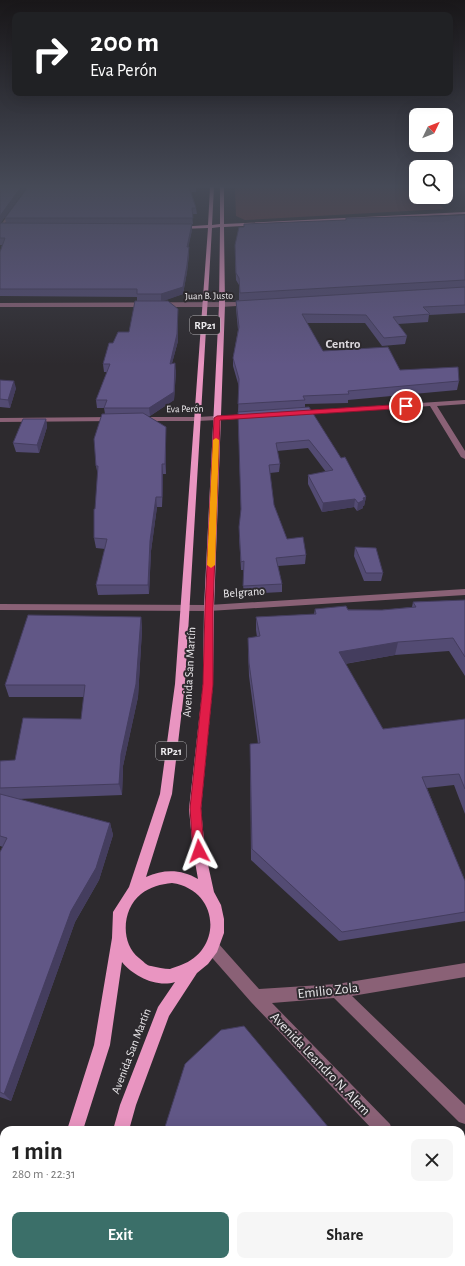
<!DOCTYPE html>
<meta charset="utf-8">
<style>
:root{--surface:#fff;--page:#f6f6f6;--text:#222;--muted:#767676;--accent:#3b6f69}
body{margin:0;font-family:"Alegreya Sans",sans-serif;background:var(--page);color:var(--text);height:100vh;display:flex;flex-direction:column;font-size:15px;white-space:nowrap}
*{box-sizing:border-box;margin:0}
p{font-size:13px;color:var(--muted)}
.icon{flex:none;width:22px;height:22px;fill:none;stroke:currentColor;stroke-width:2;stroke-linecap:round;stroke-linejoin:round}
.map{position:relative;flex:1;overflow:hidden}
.sheet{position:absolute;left:0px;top:1126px;width:465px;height:140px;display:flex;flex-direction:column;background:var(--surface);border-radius:12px 12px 0 0;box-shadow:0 4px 16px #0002}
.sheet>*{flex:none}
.guide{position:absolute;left:12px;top:12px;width:441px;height:84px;border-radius:8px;box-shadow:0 4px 16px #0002;background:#202124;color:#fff;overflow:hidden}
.needle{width:26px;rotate:47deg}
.controls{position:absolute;left:409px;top:108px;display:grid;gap:8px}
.controls a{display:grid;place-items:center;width:44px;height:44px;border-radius:8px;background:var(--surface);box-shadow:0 4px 16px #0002;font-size:20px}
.pin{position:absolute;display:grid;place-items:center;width:34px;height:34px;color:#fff;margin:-17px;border:2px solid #fff;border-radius:50%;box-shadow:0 1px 4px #0007}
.me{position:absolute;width:44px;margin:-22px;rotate:356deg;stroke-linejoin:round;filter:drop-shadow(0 0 3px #0008)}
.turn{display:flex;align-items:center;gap:14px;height:84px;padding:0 12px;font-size:18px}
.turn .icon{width:52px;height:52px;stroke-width:2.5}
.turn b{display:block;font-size:28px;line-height:34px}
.round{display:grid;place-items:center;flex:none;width:42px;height:42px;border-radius:8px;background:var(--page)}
.overview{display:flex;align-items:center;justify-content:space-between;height:68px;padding:0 12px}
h1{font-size:24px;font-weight:600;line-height:30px}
.primary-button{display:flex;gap:8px;margin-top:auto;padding:8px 12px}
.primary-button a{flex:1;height:46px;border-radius:8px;background:var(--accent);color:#fff;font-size:16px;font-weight:600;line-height:46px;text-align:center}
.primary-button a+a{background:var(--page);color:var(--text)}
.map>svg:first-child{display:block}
.green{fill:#653a3d}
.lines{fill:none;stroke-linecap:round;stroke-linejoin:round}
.minor{fill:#8a6176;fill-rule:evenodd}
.major{fill:#e995c1;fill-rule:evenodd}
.wall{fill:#534b73}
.shaded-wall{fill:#443d5e}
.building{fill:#615786;stroke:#443d5e}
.route{fill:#e11d48;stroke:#92132f}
.slow{fill:#f59e0b}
.labels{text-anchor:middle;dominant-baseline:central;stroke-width:4;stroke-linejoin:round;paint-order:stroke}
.far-street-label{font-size:10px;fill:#ebe9ec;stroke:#2d2a2e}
.shield{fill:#2d2a2e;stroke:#b2b0b3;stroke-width:1}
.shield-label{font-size:11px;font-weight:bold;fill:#ebe9ec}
.street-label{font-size:12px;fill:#ebe9ec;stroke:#2d2a2e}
.far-district-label{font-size:13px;font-weight:bold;fill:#dcd8dd;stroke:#2d2a2e}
.near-street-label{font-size:14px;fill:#ebe9ec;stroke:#2d2a2e}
</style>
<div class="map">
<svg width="465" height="1266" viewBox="0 0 465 1266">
<rect width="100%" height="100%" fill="#2d2a2e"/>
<path class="green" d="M 235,187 L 416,187 L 416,197 L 432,197 L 444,209 L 245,220 L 236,216 Z"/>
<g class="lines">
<g class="minor">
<path d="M 28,187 L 32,187 L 0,230 L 0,226 Z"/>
<path d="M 249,302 L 252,304 L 251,305 L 222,307 L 0,307 L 0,303 Z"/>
<path d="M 465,400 L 465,404 L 437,406 L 465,451 L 465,459 L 461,457 L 430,406 L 299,415 L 295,413 L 299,411 Z"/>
<path d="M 251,414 L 254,414 L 254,418 L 198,421 L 140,421 L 136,419 L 140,417 L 198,417 Z"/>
<path d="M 114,417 L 117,417 L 117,421 L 0,422 L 0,418 Z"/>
<path d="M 465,589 L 465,595 L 209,611 L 0,610 L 0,604 L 209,605 Z"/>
<path d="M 212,940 L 217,942 L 259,989 L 337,984 L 465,963 L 465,977 L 352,996 L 465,1105 L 465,1124 L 459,1122 L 334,998 L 272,1003 L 390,1124 L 392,1130 L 373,1130 L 251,1002 L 207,952 L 205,947 L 207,942 Z"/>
<path d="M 461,1202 L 465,1204 L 465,1224 L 461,1222 Z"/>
</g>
<g class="major">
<path d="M 210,187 L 214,187 L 212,225 L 220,224 L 220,187 L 224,187 L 224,224 L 465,212 L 465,214 L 224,227 L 225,305 L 214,608 L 213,684 L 201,809 L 205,851 L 214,892 L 221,905 L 224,919 L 224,933 L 217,952 L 208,964 L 197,973 L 169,1016 L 136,1105 L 129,1130 L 113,1130 L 120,1105 L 158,1007 L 175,982 C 157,988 133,976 122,962 L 110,1045 L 83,1130 L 67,1130 L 94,1045 L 112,938 L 113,912 L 129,887 L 160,794 L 175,684 L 208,228 L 179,229 L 177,228 L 179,227 L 208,225 ZM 220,227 L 219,305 L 204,608 L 203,684 L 189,809 L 193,851 L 198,879 C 181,869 164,869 146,877 L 172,794 L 185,684 L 212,228 ZM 172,883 C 220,890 223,950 181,965 C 178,966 173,968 170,969 C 164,969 157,967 151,966 C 147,966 143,961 139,958 C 120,943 122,909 141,894 C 150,887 161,884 172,883 Z"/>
<path d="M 22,1262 L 40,1262 L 38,1266 L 20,1266 Z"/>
<path d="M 73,1262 L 91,1262 L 90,1266 L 72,1266 Z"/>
</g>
</g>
<g class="wall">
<path d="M 0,187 L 27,187 L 0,223 L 6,223 L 5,218 L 28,187 L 196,187 L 196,192 L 191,192 L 196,208 L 197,214 L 192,214 L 193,224 L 192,224 L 192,230 L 188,247 L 189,254 L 187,272 L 183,294 L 162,301 L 178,316 L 178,341 L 172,363 L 176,371 L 174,400 L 150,416 L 147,416 L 166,427 L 166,474 L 163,474 L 162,507 L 157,507 L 151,551 L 149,594 L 98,595 L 96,585 L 105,549 L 96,548 L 94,538 L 98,476 L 96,466 L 105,414 L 104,408 L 97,408 L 96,400 L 107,372 L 104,372 L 103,364 L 113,343 L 129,332 L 137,301 L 137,297 L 0,296 L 0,252 L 2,245 L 0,245 Z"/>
<path d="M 465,215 L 465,313 L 429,315 L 428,322 L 398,324 L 407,336 L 405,344 L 382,346 L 365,323 L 307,323 L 323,351 L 400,370 L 459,381 L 457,390 L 348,400 L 348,403 L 305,404 L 305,408 L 366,497 L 364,506 L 363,506 L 363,508 L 357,511 L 354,507 L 322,512 L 308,484 L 308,475 L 326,472 L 308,448 L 277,451 L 280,464 L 279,472 L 270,473 L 274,505 L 287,539 L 306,555 L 305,564 L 278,566 L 282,584 L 282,592 L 243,594 L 244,570 L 241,570 L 239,535 L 241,511 L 238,413 L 239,387 L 233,366 L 233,358 L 238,330 L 236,309 L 236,301 L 239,300 L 239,285 L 236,280 L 235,252 L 346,220 L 346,218 Z"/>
<path d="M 0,380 L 16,388 L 10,408 L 0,407 Z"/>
<path d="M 46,419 L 47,427 L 39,453 L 16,452 L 13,443 Z"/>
<path d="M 355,547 L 383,573 L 381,581 L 364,581 L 354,556 Z"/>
<path d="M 465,600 L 465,676 L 449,651 L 395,655 L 345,664 L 383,729 L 465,719 L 465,814 L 454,785 L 427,788 L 465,881 L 465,921 L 339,941 L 251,860 L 250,757 L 250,744 L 258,744 L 249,676 L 248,650 L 248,638 L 257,637 L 256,630 L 256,617 L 314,614 L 315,609 L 382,610 L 412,607 L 413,602 Z"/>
<path d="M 141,617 L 142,630 L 138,697 L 123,766 L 122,795 L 18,799 L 110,823 L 113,835 L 99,880 L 75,922 L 11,1101 L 0,1097 L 0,852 L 3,847 L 0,846 L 0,761 L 15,760 L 81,719 L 84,697 L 9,697 L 5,685 Z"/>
</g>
<g class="shaded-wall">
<path d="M 21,187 L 27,187 L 0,224 L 0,216 Z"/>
<path d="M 192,224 L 192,230 L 187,254 L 187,247 Z"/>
<path d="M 189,247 L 189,254 L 187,272 L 183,294 L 161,302 L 161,294 Z"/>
<path d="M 178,309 L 178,341 L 170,371 L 170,364 Z"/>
<path d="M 175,363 L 176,371 L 174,400 L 150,416 L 149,408 Z"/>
<path d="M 14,381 L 16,388 L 10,408 L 8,400 Z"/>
<path d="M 46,419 L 47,427 L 39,453 L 37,445 Z"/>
<path d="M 166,427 L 166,474 L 165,464 Z"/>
<path d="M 162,464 L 163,474 L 162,507 Z"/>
<path d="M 156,497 L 157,507 L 151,551 L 149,594 L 148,585 L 150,541 Z"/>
<path d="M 366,497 L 364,506 L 363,506 L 363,508 L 357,511 L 358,503 L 363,498 Z"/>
<path d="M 355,499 L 354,507 L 322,512 L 323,503 Z"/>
<path d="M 141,617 L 142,630 L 138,697 L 123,766 L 122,795 L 119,784 L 121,754 Z"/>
<path d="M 398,642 L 395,655 L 337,665 L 339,652 Z"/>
<path d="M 110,823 L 113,835 L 99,880 L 75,922 L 11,1101 L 4,1094 L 71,911 Z"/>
</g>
<g class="building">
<path d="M 0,187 L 21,187 L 0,216 Z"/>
<path d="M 28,187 L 189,187 L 196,208 L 192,208 L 193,218 L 5,218 Z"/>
<path d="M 465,215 L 465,280 L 240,293 L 239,278 L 236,273 L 235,245 L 239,227 L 244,227 L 244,224 L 346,220 L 346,218 L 362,218 Z"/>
<path d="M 1,223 L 192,224 L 187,247 L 189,247 L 187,265 L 183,287 L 161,294 L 137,294 L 137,289 L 0,289 L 0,252 L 5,238 L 0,238 L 0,224 Z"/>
<path d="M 465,287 L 465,305 L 423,307 L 430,314 L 393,317 L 407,336 L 384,338 L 366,315 L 302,314 L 323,351 L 388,347 L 400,370 L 458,367 L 459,381 L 348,391 L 349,394 L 303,396 L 305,400 L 238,404 L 239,379 L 233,358 L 239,327 L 236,301 Z"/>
<path d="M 135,301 L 168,301 L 178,309 L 177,334 L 170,364 L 175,363 L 174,392 L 149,408 L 104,408 L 107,400 L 96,400 L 110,364 L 103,364 L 109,343 L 113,343 L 118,332 L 129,332 Z"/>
<path d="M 0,380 L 14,381 L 8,400 L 0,399 Z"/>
<path d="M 309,407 L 341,458 L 345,457 L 366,497 L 363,498 L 364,500 L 358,503 L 355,499 L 323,503 L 308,475 L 333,470 L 309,440 L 276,443 L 280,464 L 269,465 L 274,505 L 287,539 L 303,537 L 306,555 L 276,558 L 282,584 L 243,586 L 244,561 L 241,562 L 239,527 L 241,509 L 238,412 Z"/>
<path d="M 143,413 L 166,427 L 165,464 L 162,464 L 162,497 L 156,497 L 150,541 L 148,585 L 96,585 L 107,539 L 94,538 L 94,509 L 95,509 L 98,466 L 96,466 L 94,439 L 102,414 Z"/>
<path d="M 23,419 L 46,419 L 37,445 L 13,443 Z"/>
<path d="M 355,547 L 376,548 L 383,573 L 366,573 Z"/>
<path d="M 465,600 L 465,657 L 453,638 L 398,642 L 339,652 L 383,729 L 465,719 L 465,789 L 459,774 L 422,777 L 465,881 L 465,912 L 342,932 L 252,849 L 250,744 L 260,743 L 249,663 L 248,638 L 260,636 L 256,617 L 316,614 L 315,609 L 346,606 L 348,610 L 382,610 L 416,607 L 413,602 Z"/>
<path d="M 28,615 L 141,617 L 136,684 L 121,754 L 119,784 L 0,788 L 0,761 L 15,760 L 23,718 L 81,719 L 85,685 L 5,685 Z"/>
<path d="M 0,794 L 110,823 L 96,868 L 71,911 L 4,1094 L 0,1092 L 0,852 L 7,838 L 0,836 Z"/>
<path d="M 244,1026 L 329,1128 L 328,1130 L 164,1130 L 185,1064 L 221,1030 Z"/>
<path d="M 195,1262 L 231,1262 L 228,1266 L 198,1266 Z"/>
</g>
<linearGradient id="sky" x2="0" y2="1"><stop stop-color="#191719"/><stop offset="0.51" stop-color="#464a57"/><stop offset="1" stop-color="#464a57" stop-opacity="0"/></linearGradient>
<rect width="465" height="365" fill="url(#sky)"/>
<path class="route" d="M 406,404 L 410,406 L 409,408 L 220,420 L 213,608 L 213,684 L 201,808 L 204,851 L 203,855 L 199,856 L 194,855 L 193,851 L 190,808 L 203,684 L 205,608 L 214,418 L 217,416 Z"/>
<path class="slow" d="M 216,438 L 219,440 L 215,565 L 211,568 L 207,565 L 213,440 Z"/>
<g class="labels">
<g class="far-street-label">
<text transform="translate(209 296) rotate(-1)">Juan B. Justo</text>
<text transform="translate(185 409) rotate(-1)">Eva Perón</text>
</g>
<g class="shield">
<rect x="190" y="316" width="30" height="18" rx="3"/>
<rect x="156" y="742" width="30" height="18" rx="3"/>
</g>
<g class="shield-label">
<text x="205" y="325">RP21</text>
<text x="171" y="751">RP21</text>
</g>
<g class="street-label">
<text transform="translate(244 592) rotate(-4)">Belgrano</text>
<text transform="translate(189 672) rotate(-87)">Avenida San Martín</text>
<text transform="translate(131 1051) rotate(-69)">Avenida San Martín</text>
</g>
<g class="far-district-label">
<text x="343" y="344">Centro</text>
</g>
<g class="near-street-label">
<text transform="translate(328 991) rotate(-6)">Emilio Zola</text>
<text transform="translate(320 1064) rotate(46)">Avenida Leandro N. Alem</text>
</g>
</g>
</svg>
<div class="controls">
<a><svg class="needle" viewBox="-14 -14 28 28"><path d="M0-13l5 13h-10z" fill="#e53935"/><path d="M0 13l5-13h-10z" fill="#767676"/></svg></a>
<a><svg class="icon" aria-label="search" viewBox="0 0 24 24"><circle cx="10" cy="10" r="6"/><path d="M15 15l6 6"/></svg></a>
</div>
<div class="pin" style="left:406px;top:406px;background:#d93025"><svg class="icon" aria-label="arrive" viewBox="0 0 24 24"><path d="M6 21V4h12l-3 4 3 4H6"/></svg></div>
<svg class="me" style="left:199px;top:851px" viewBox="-20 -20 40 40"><path d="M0-17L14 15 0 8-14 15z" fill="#e11d48" stroke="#fff" stroke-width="4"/></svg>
<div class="guide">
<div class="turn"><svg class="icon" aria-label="right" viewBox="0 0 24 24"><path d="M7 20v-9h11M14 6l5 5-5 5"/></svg><div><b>200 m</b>Eva Perón</div></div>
</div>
<section class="sheet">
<div class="overview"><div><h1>1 min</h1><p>280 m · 22:31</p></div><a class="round"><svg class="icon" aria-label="close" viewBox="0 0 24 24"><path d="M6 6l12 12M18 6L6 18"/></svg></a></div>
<div class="primary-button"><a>Exit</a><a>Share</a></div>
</section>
</div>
